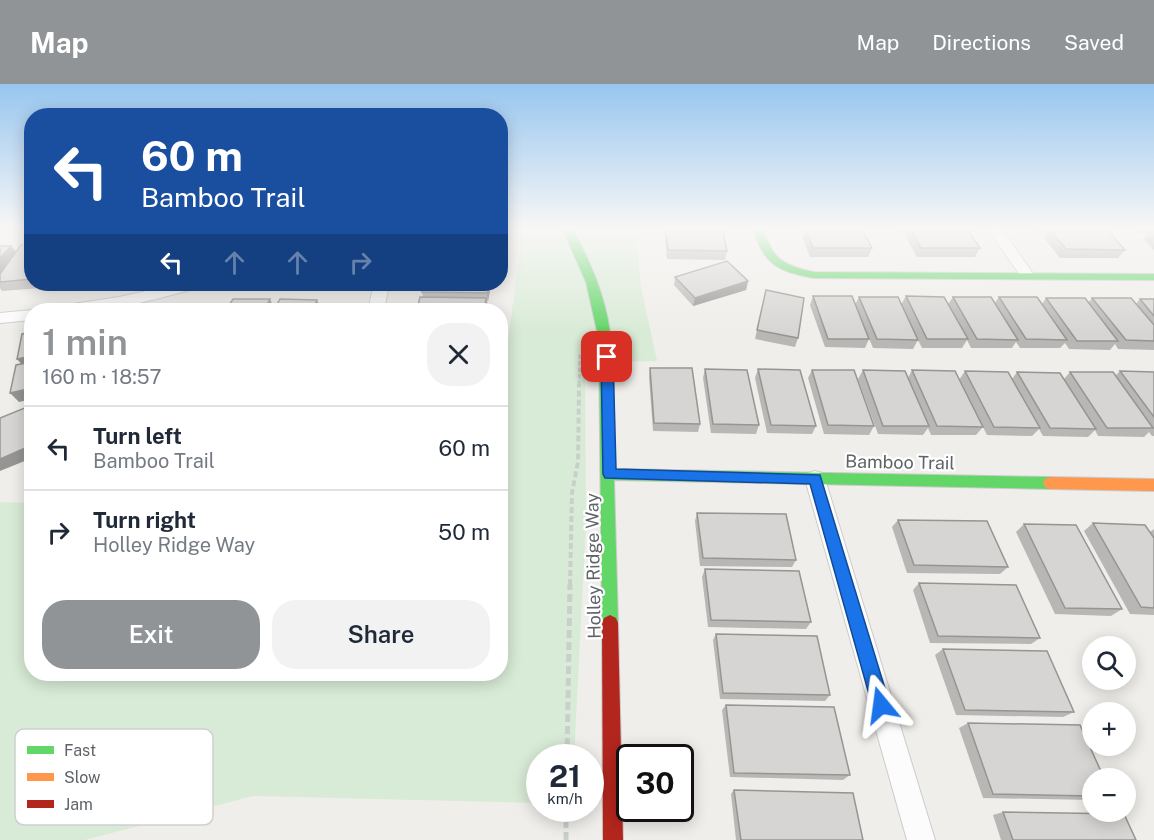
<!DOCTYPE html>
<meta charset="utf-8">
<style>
:root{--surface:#fff;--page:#f2f2f3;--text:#1f2937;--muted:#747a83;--line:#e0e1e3;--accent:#919496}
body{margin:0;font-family:"Public Sans",sans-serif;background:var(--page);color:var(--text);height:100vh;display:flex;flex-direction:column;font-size:22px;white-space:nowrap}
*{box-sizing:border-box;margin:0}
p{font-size:20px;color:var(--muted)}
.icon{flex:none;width:33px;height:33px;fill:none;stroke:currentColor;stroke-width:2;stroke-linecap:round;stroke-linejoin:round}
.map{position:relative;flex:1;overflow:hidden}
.drawer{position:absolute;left:24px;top:219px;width:484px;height:378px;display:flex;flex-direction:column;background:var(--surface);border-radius:24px;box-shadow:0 3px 15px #0003}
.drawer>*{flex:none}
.banner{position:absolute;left:24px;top:24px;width:484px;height:183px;border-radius:24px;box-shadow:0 3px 15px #0003;background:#1a4fa0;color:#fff;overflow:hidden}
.controls{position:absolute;left:1082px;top:552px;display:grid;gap:12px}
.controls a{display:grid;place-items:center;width:54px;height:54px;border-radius:50%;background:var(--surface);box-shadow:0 3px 15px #0003;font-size:30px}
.speed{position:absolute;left:526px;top:660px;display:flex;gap:12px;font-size:30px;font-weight:700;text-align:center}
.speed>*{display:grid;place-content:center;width:78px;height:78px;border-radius:50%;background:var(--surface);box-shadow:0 3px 15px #0003;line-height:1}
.speed small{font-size:15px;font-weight:400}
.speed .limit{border:3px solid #111;border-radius:9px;background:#fff;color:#111}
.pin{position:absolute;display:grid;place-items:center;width:51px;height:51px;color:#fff;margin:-26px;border-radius:12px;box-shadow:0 3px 9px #0006}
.me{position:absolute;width:66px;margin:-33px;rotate:344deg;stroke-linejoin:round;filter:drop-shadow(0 0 4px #0008)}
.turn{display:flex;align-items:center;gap:21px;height:126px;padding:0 18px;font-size:27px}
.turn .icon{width:78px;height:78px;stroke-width:2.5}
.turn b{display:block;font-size:42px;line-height:51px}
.lanes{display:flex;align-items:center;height:57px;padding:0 18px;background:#0003;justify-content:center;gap:30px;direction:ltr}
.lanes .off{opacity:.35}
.round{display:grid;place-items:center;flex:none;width:63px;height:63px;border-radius:24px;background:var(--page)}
.head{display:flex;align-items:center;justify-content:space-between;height:102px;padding:0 18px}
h1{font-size:36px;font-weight:600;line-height:45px;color:var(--accent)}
.button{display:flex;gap:12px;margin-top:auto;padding:12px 18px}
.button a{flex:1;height:69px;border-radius:24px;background:var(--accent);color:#fff;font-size:24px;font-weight:600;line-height:69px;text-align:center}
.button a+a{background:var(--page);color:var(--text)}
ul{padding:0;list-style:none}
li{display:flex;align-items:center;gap:18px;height:84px;padding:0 18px;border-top:2px solid var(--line)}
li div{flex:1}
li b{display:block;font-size:22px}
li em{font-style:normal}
header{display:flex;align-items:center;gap:36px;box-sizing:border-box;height:84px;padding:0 30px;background:var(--accent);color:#fff}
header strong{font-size:28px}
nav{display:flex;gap:33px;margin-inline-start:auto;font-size:21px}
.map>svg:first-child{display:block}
.green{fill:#d8ebd6}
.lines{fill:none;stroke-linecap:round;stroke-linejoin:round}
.street-casing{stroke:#cbcccc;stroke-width:2}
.fast-casing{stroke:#cacacb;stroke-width:2}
.slow-casing{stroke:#cacacb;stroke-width:2}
.jam-casing{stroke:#cacacb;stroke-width:2}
.path-far2{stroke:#cacfcc;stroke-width:3;stroke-dasharray:4.5 2;stroke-linecap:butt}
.path-far1{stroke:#cacfcc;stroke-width:4;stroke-dasharray:6 3;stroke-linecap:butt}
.path{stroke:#cacfcc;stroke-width:5;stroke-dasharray:8 4;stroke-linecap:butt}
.street{fill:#fdfcfc;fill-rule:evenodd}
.fast{fill:#63d668;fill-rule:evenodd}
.slow{fill:#ff974d;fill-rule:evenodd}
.jam{fill:#b3261e;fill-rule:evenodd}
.wall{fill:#b8b7b5}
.shaded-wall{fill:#969594}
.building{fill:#d6d5d3;stroke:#969594;stroke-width:1.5}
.route{fill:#1a73e8;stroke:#114b97;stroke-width:1.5}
.labels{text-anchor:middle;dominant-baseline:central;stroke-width:4.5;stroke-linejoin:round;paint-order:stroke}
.street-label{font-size:18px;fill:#5f6368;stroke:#fff}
.key{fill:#fff;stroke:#cfd0d2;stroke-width:1.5}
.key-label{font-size:16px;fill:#5f6368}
</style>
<header>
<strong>Map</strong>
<nav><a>Map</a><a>Directions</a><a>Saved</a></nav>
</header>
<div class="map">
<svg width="1154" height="756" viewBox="0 0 1154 756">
<rect width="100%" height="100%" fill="#efeeea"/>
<path class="green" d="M 517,144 L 635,144 L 641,203 L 657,277 L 585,279 L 586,440 L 574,673 L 540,674 L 540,719 L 253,712 L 85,756 L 0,756 L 0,418 L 31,419 L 32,590 L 501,590 L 501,313 L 520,163 Z"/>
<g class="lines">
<defs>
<g id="street">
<path d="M 987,144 L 1001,144 L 1034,191 L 1032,194 L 1022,194 Z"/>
<path d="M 178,200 L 204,200 L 201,203 C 155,215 106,231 58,226 L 66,221 L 119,213 Z"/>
<path d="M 374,200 L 389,200 L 384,226 L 368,226 Z"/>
<path d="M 32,226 L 34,226 L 32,226 L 32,236 L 0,239 L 0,229 Z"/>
<path d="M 815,387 L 822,389 L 825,395 L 935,756 L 907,756 L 805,395 L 808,389 Z"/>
</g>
<g id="fast">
<path d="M 562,144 L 572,144 C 591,178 607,216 611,256 C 615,298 613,342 614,385 L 1050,393 L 1055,395 L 1057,399 L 1055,403 L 1050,405 L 614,396 L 618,539 L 616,544 L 610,547 L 604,544 L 602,539 L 599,256 L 586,198 Z"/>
<path d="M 753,144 L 763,144 C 773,175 781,181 814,188 L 1154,190 L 1154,196 L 814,194 C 777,187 764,181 753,144 Z"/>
</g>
<path id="slow" d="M 1050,393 L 1154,395 L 1154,407 L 1050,405 L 1045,403 L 1043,399 L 1045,395 Z"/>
<path id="jam" d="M 610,531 L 616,534 L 618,539 L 623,756 L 603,756 L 602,539 L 604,534 Z"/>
</defs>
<use href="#street" class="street-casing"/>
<use href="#fast" class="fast-casing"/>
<use href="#slow" class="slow-casing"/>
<use href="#jam" class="jam-casing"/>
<path class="path-far2" d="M 579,301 L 580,270"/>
<path class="path-far1" d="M 570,501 L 572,409 L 578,378 L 579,300"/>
<g class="path">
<path d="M 567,674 L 570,500"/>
<path d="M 566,724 L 566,756"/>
</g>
<use href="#street" class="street"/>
<use href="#fast" class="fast"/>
<use href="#slow" class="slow"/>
<use href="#jam" class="jam"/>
</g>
<g class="wall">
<path d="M 0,144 L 31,144 L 29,146 L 0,147 Z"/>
<path d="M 663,144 L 722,144 L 721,147 L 727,167 L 725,176 L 667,175 L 665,155 L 665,151 L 664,151 Z"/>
<path d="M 799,144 L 859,144 L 872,164 L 868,173 L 810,173 L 802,153 L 804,149 L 801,149 Z"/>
<path d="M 900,144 L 962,144 L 962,145 L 980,164 L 975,173 L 917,173 L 906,153 L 907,150 L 903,150 Z"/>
<path d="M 1035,144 L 1102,144 L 1101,146 L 1125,166 L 1118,174 L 1060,174 L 1044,154 L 1046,150 L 1041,150 Z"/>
<path d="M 1132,144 L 1154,144 L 1154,166 L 1143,155 L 1147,150 L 1139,150 Z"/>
<path d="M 32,160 L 32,200 L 44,200 L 41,204 L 2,207 L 0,204 L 0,162 L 11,162 L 16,168 Z"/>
<path d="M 675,193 L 748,197 L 746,206 L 693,222 L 674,201 Z"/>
<path d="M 424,200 L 491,200 L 488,217 L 487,217 L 488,222 L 423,213 L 422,208 Z"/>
<path d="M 766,206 L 798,254 L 795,263 L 755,255 Z"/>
<path d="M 813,212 L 869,255 L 865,264 L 825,263 L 810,221 Z"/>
<path d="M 906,212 L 948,220 L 953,213 L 995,219 L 999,213 L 1042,220 L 1046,214 L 1088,219 L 1092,214 L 1136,220 L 1140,215 L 1154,215 L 1154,266 L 1118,265 L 1115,260 L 1110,266 L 1069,265 L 1065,259 L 1060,264 L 1020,264 L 1016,258 L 1012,264 L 971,264 L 967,256 L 962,264 L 922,264 L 918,256 L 913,265 L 873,264 L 855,221 L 859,213 L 901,221 Z"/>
<path d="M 650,284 L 700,340 L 698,348 L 653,347 L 649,293 Z"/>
<path d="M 705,285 L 759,341 L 756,350 L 711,349 L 703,294 Z"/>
<path d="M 758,285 L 816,342 L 812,350 L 767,349 L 755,294 Z"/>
<path d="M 812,286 L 874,342 L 869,351 L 824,350 L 808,294 Z"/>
<path d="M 863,286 L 908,294 L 912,286 L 959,296 L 965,287 L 1012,295 L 1017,288 L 1064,295 L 1070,288 L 1115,292 L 1120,287 L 1154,288 L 1154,352 L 1152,352 L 1149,348 L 1144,353 L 1098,352 L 1095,346 L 1088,353 L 1043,352 L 1039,345 L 1032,352 L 987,351 L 983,343 L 976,351 L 931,351 L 928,344 L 923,351 L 878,350 L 858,295 Z"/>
<path d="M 697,429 L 796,476 L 792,483 L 700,482 L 695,437 Z"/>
<path d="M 898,436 L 1008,483 L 1000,490 L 907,489 L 892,443 Z"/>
<path d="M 1093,439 L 1150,448 L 1154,445 L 1154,531 L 1130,530 L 1084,447 Z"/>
<path d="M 1024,440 L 1122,525 L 1111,532 L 1055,530 L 1016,448 Z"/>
<path d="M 705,485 L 811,538 L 806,545 L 708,543 L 702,493 Z"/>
<path d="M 919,499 L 1040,554 L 1031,560 L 930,559 L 913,506 Z"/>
<path d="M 716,550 L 830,611 L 825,617 L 720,615 L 713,556 Z"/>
<path d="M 943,565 L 1074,628 L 1063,633 L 956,631 L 935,571 Z"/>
<path d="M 726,621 L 850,691 L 843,696 L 730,693 L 722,626 Z"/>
<path d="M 968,639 L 1092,694 L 1092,716 L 983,714 L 959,644 Z"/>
<path d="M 734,706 L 863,756 L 736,756 L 731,710 Z"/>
<path d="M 1003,728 L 1136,756 L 1001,756 L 993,731 Z"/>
</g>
<g class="shaded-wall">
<path d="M 11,162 L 18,170 L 0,192 L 0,174 Z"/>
<path d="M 748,197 L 746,206 L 693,222 L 695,214 Z"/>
<path d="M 37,200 L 44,200 L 41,204 Z"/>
<path d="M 56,200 L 71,200 L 58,201 Z"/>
<path d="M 489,200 L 491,200 L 488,217 L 487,209 Z"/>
<path d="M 486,214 L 488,222 L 487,226 L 484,226 Z"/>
<path d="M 270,215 L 274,224 L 273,226 L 264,226 Z"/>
<path d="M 317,216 L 321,225 L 320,226 L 313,226 Z"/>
<path d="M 32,272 L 32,282 L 25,284 L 17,275 Z"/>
<path d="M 32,304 L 32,315 L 19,318 L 10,309 Z"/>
<path d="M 32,361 L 32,374 L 0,387 L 0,375 Z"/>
</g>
<g class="building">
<path d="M 805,144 L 862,145 L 872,164 L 813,164 Z"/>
<path d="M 910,144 L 967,145 L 980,164 L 921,164 Z"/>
<path d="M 1049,145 L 1107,146 L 1125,166 L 1066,165 Z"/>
<path d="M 666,147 L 723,147 L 727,167 L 668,166 Z"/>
<path d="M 32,160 L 32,195 L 0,198 L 0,190 L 21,161 Z"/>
<path d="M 0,162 L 11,162 L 0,174 Z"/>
<path d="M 727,177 L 748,197 L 695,214 L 675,193 Z"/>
<path d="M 424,200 L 489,200 L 487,209 L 422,208 Z"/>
<path d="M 766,206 L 804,214 L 798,254 L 757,246 Z"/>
<path d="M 813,212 L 852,212 L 869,255 L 828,255 Z"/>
<path d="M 906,212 L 944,213 L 968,255 L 927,255 Z"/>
<path d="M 420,213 L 486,214 L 484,226 L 417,226 Z"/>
<path d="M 859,213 L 898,213 L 918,256 L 877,255 Z"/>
<path d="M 953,213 L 991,213 L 1018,256 L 977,255 Z"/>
<path d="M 999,213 L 1037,213 L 1067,256 L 1026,255 Z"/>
<path d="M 1046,214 L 1085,214 L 1118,257 L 1077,257 Z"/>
<path d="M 1092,214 L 1131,214 L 1154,241 L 1154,257 L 1126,256 Z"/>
<path d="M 233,215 L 270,215 L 264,226 L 226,226 Z"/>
<path d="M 280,215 L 317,216 L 313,226 L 274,226 Z"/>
<path d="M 1140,215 L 1154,215 L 1154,232 Z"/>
<path d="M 32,248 L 32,272 L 17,275 L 22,250 Z"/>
<path d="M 32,278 L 32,304 L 10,309 L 16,281 Z"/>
<path d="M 650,284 L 692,284 L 700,340 L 654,339 Z"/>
<path d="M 705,285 L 747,286 L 759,341 L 713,340 Z"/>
<path d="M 758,285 L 800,286 L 816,342 L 771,341 Z"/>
<path d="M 812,286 L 854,286 L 874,342 L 828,341 Z"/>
<path d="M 863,286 L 905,287 L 929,342 L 883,342 Z"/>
<path d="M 912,286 L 955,287 L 983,343 L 937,342 Z"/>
<path d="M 965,287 L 1008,288 L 1040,344 L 994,343 Z"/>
<path d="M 1120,287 L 1154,288 L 1154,333 Z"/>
<path d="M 1017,288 L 1060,289 L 1096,345 L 1050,344 Z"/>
<path d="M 1070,288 L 1113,288 L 1153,344 L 1107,344 Z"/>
<path d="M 32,321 L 32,361 L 0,375 L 0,334 Z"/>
<path d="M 697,429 L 786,430 L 796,476 L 703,474 Z"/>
<path d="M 898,436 L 987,437 L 1008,483 L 914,481 Z"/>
<path d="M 1093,439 L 1145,441 L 1154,454 L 1154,524 L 1141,523 Z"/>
<path d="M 1024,440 L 1076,441 L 1122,525 L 1065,524 Z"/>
<path d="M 705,485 L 799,487 L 811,538 L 711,536 Z"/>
<path d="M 919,499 L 1016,501 L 1040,554 L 938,552 Z"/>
<path d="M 716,550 L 817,552 L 830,611 L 723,609 Z"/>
<path d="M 943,565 L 1047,567 L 1074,628 L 965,626 Z"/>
<path d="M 726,621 L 834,623 L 850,691 L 734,689 Z"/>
<path d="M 968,639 L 1080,641 L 1104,694 L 1092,694 L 1092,712 L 993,710 Z"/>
<path d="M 734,706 L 853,709 L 863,756 L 741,756 Z"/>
<path d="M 1003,728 L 1124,730 L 1136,756 L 1013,756 Z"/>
</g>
<linearGradient id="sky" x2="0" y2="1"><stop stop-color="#97c6ef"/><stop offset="0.58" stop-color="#f8f7f6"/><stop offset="1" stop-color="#f8f7f6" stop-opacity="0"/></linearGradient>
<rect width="1154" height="249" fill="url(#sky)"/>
<path class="route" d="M 607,269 L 613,273 L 616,385 L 820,391 L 890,621 L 888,627 L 881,629 L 875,627 L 872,621 L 810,400 L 605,394 L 603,390 L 601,273 Z"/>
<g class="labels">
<g class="street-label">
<text transform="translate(900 378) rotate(1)">Bamboo Trail</text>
<text transform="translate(593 482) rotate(-91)">Holley Ridge Way</text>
</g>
</g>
<rect x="15" y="645" width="198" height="96" rx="9" class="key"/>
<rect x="27" y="662" width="27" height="8" fill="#63d668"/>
<rect x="27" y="689" width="27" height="8" fill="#ff974d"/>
<rect x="27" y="716" width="27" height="8" fill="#b3261e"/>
<g class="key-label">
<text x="64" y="672">Fast</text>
<text x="64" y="699">Slow</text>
<text x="64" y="726">Jam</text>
</g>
</svg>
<div class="controls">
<a><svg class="icon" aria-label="search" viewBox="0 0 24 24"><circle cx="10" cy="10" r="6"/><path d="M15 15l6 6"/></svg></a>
<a>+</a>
<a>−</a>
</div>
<div class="speed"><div>21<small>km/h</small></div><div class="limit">30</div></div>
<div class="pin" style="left:607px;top:273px;background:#d93025"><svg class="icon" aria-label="arrive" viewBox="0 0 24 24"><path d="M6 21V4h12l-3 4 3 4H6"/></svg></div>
<svg class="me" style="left:881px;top:621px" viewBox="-20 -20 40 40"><path d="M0-17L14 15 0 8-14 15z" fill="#1a73e8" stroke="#fff" stroke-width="4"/></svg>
<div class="banner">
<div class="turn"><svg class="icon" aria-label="left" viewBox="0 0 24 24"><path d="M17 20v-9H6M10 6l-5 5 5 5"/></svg><div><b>60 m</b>Bamboo Trail</div></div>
<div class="lanes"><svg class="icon" aria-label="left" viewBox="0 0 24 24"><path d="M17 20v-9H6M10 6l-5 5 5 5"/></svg><svg class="icon off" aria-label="ahead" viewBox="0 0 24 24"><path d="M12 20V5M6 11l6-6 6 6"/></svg><svg class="icon off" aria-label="ahead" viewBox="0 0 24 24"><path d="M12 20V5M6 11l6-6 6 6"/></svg><svg class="icon off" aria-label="right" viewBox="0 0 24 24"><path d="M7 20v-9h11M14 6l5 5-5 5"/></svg></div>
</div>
<section class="drawer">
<div class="head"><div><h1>1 min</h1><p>160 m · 18:57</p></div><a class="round"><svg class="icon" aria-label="close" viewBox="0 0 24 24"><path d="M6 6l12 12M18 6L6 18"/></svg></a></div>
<ul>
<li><svg class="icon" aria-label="left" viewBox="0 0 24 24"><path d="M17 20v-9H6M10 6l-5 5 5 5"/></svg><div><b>Turn left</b><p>Bamboo Trail</p></div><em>60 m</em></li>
<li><svg class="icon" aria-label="right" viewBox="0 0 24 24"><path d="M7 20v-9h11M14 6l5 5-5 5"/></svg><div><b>Turn right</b><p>Holley Ridge Way</p></div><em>50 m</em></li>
</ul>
<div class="button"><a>Exit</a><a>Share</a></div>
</section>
</div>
